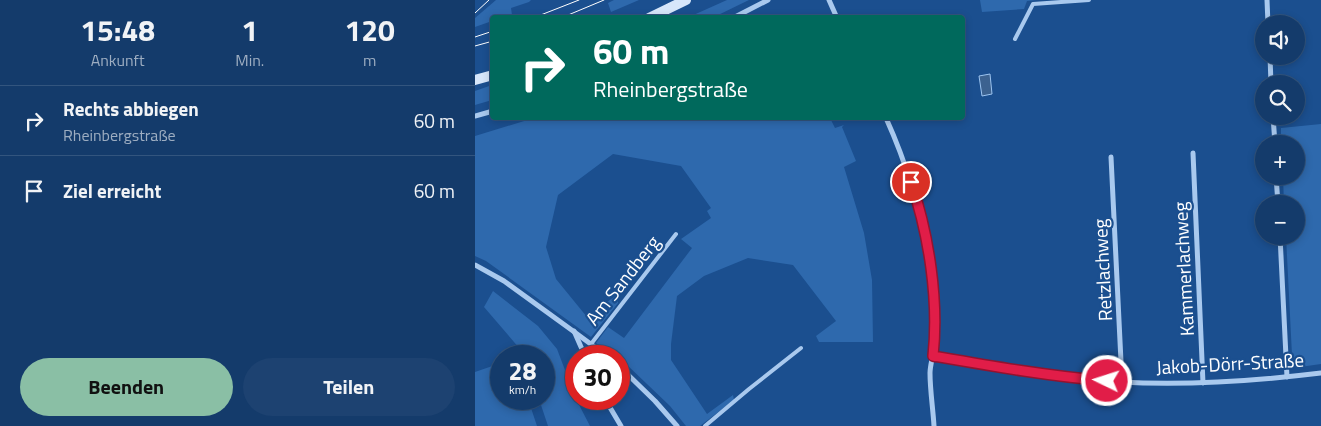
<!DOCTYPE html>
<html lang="de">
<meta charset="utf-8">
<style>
:root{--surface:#143b6b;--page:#1d4271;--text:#f1f3f6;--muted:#9dadc1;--line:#33557e;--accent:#8abfa5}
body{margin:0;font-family:"Titillium Web",sans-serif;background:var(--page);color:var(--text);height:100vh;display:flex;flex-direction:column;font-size:19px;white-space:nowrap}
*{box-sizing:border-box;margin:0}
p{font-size:16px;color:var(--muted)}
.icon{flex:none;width:28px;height:28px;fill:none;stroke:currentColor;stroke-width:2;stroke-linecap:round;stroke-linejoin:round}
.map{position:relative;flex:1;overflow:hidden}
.side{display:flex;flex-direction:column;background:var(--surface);width:475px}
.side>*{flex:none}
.guide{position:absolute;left:15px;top:15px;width:475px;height:105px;border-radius:5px;box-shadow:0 2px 8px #0003,0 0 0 1px var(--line);background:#00695c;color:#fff;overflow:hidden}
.buttons{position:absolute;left:780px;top:15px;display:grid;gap:10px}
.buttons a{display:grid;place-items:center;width:50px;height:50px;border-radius:50%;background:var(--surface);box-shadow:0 2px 8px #0003,0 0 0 1px var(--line);font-size:25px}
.speed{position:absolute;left:15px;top:345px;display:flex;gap:10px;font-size:25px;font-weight:700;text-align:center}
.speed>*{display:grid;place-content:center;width:65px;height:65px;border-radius:50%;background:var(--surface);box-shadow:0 2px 8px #0003,0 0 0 1px var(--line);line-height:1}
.speed small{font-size:12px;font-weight:400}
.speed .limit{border:8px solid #d22;background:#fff;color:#111}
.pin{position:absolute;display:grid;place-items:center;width:42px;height:42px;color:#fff;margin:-21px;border:2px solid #fff;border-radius:50%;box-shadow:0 1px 5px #0007}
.me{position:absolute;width:55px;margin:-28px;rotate:274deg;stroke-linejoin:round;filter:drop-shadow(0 0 4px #0008)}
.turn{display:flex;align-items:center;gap:18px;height:105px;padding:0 20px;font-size:22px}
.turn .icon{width:65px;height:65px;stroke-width:2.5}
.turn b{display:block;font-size:35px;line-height:42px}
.eta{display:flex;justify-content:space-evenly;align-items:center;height:85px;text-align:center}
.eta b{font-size:30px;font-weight:700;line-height:35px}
.cta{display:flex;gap:10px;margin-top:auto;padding:10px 20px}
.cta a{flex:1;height:58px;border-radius:30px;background:var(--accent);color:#111;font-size:20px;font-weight:700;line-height:58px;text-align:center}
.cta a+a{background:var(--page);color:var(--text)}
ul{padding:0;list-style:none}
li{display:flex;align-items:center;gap:15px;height:70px;padding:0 20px;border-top:1px solid var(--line)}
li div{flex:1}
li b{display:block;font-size:19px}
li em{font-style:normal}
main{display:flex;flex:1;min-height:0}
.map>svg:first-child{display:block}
.green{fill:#2e69ad}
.water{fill:#3c6290;stroke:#9cc4f0}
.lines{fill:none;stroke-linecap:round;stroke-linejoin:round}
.lane{stroke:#a9c9ee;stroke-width:4}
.street{stroke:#a9c9ee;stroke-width:5}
.secondary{stroke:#d6e6fa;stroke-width:10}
.tram{stroke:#fff;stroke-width:1}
.route-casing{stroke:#92132f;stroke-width:12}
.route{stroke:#e11d48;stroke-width:9}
.labels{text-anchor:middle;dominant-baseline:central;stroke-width:4.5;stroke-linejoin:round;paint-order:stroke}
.street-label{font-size:19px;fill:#fff;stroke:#1b4f8f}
</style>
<main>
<section class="side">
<div class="eta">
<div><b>15:48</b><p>Ankunft</p></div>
<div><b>1</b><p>Min.</p></div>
<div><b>120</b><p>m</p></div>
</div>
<ul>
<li><svg class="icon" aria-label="right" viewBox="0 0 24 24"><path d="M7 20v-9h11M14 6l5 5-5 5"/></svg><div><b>Rechts abbiegen</b><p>Rheinbergstraße</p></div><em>60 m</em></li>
<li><svg class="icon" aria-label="arrive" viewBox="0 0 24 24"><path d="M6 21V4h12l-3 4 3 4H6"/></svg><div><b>Ziel erreicht</b></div><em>60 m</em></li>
</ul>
<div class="cta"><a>Beenden</a><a>Teilen</a></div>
</section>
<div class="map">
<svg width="846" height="426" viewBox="0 0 846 426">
<rect width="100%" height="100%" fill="#1b4f8f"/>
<g class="green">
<path d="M 21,0 L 56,0 L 54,2 L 36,8 L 37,15 L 30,17 L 18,18 L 17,21 L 0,27 L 0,18 Z"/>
<path d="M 139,0 L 164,0 L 136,12 L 133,3 Z"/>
<path d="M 252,0 L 274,0 L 239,17 L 214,17 Z"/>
<path d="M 505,0 L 562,0 L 552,1 L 549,9 L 507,12 Z"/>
<path d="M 17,85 L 17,100 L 0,105 L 0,91 Z"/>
<path d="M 59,118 L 355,118 L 360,128 L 369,125 L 367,127 L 381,161 L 369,167 L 389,233 L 397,280 L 398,342 L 344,342 L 341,336 L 361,321 L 318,265 L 273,258 L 229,276 L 202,296 L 196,344 L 196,360 L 232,414 L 258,395 L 259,400 L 225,426 L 211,426 L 195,406 L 150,363 L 144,359 L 144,356 L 140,356 L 121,343 L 133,327 L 149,338 L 217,248 L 206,239 L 236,218 L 232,211 L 236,208 L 206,166 L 138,154 L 83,195 L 71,247 L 81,279 L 112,317 L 143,294 L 143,303 L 116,337 L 11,261 L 0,256 L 0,136 Z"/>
<path d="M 846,124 L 846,364 L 825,367 L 817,355 L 811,236 L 821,236 L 821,204 L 809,204 L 808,176 L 821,176 L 821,144 L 806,144 L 806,128 Z"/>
<path d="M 18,291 L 63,326 L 82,349 L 101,399 L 115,426 L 73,426 L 64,399 L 69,399 L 69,356 L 51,356 L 9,307 Z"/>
<path d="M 26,363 L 26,399 L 53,399 L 62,426 L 0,426 L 0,372 Z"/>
</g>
<path class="water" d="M 515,74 L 517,94 L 507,96 L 504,76 Z"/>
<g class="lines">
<g class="lane">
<path d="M 540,39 L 558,4 L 614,0"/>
<path d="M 116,344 L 201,234"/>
<path d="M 230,426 L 274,389 L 326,348"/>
</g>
<g class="street">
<path d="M 354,0 L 362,18"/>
<path d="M 792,0 L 793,24"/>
<path d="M 258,18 L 293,0"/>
<path d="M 795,56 L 796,84"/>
<path d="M 0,116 L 18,111"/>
<path d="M 798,116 L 800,144"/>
<path d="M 411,118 C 439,180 456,248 459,316 C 460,329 460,342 458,354 C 457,360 455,367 455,373 C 455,390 458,409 459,426"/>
<path d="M 718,153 L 728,383"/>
<path d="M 636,157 L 647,382"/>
<path d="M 801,176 L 803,204"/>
<path d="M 805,236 L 812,377"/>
<path d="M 0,265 L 29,281 L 98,331 L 132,356"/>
<path d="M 99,331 L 110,356"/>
<path d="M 458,356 C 520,367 582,378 645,382 C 712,386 780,381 846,373"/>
<path d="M 144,366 L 180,401 L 202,426"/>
<path d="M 130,399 L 146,426"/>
</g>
<g class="secondary">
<path d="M 174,18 L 211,0"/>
<path d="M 0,80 L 18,75"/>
</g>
<g class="tram">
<path d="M 0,13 L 14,0"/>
<path d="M 58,18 L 104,0"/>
<path d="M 86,18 L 129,0"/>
<path d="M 0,37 L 18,31"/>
<path d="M 0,46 L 18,41"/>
</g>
</g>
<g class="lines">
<defs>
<path id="route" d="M 436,182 C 454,235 464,300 458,356 C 516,366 573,376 632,381"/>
</defs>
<use href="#route" class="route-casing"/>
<use href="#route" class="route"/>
</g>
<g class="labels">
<g class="street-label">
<text transform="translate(708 269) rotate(-93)">Kammerlachweg</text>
<text transform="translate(627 270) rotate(-93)">Retzlachweg</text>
<text transform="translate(147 280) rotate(-52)">Am Sandberg</text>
<text transform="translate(755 363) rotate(-3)">Jakob-Dörr-Straße</text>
</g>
</g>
</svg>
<div class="buttons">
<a><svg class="icon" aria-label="sound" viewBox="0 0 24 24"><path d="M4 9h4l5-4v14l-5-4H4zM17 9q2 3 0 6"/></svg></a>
<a><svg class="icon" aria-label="search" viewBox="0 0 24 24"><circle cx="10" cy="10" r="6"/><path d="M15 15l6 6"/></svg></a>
<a>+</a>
<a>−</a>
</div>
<div class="speed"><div>28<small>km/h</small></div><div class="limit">30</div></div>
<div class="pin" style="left:436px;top:182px;background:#d93025"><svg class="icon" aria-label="arrive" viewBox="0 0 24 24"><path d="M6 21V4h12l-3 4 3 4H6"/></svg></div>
<svg class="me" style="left:632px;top:381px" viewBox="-20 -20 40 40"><circle r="17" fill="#e11d48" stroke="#fff" stroke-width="3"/><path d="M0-11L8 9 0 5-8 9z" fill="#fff"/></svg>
<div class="guide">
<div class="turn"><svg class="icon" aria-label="right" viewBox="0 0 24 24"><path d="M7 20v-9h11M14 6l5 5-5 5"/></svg><div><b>60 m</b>Rheinbergstraße</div></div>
</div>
</div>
</main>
